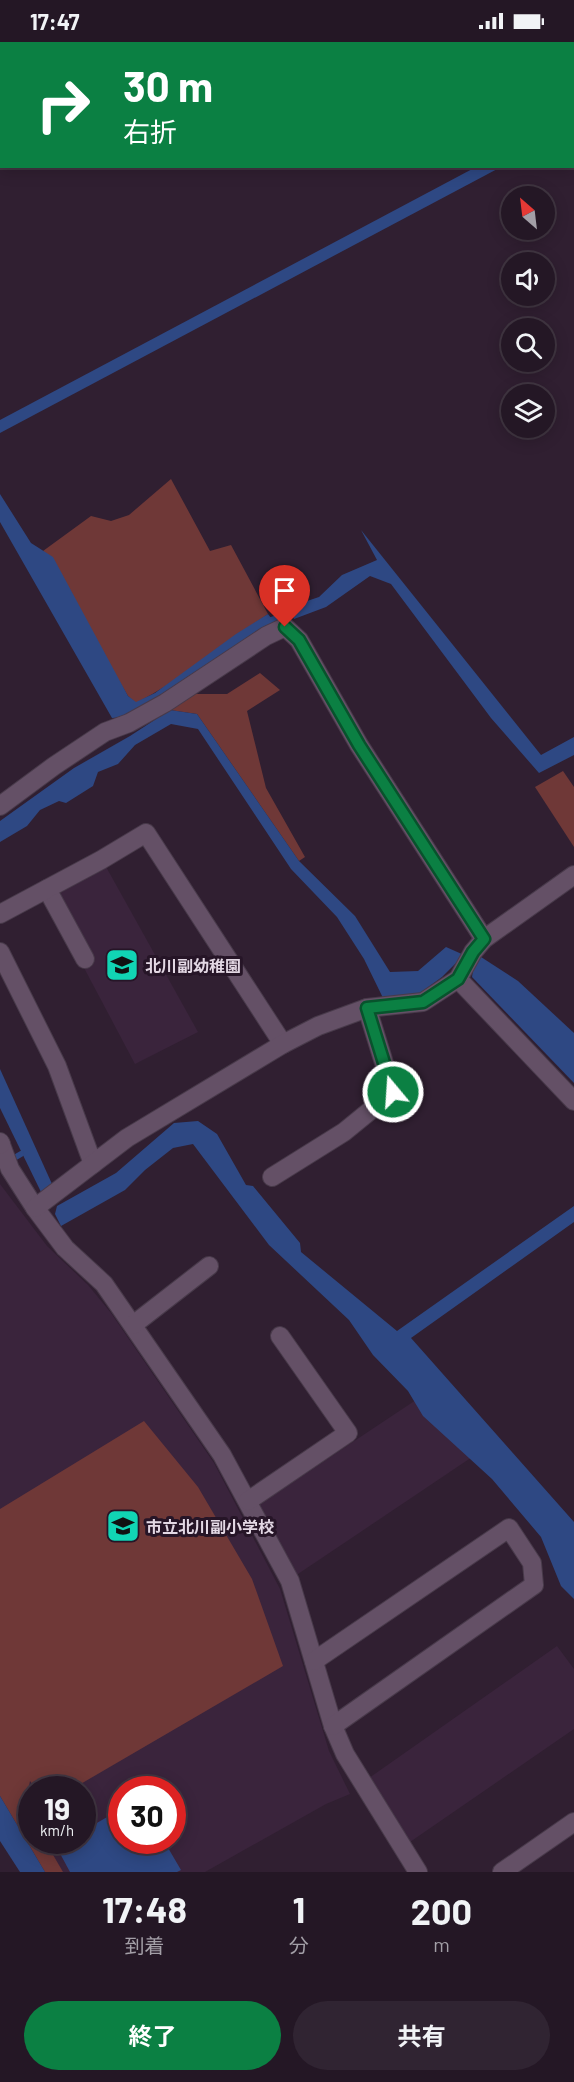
<!DOCTYPE html>
<html lang="ja">
<meta charset="utf-8">
<style>
:root{--surface:#241725;--page:#302432;--text:#f1f3f6;--muted:#a39fa7;--line:#413642;--accent:#0b8043}
body{margin:0;font-family:Barlow,"Noto Sans JP",sans-serif;background:var(--page);color:var(--text);height:100vh;display:flex;flex-direction:column;font-size:22px;white-space:nowrap}
*{box-sizing:border-box;margin:0}
p{font-size:20px;color:var(--muted)}
.icon{flex:none;width:33px;height:33px;fill:none;stroke:currentColor;stroke-width:2;stroke-linecap:round;stroke-linejoin:round}
.map{position:relative;height:1830px;overflow:hidden}
.sheet{display:flex;flex-direction:column;background:var(--surface);flex:1}
.sheet>*{flex:none}
.banner{position:absolute;left:0px;top:0px;width:574px;height:126px;box-shadow:0 3px 15px #0003,0 0 0 2px var(--line);background:#0b8043;color:#fff;overflow:hidden}
.needle{width:39px;rotate:332deg}
.controls{position:absolute;left:501px;top:144px;display:grid;gap:12px}
.controls a{display:grid;place-items:center;width:54px;height:54px;border-radius:50%;background:var(--surface);box-shadow:0 3px 15px #0003,0 0 0 2px var(--line);font-size:30px}
.speed{position:absolute;left:18px;top:1734px;display:flex;gap:12px;font-size:30px;font-weight:700;text-align:center}
.speed>*{display:grid;place-content:center;width:78px;height:78px;border-radius:50%;background:var(--surface);box-shadow:0 3px 15px #0003,0 0 0 2px var(--line);line-height:1}
.speed small{font-size:15px;font-weight:400}
.speed .limit{border:9px solid #d22;background:#fff;color:#111}
.pin{position:absolute;display:grid;place-items:center;width:51px;height:51px;color:#fff;margin:-62px -26px;border-radius:50% 50% 50% 0;rotate:-45deg;box-shadow:0 0 6px #0007}
.pin .icon{rotate:45deg}
.me{position:absolute;width:66px;margin:-33px;rotate:342deg;stroke-linejoin:round;filter:drop-shadow(0 0 4px #0008)}
.turn{display:flex;align-items:center;gap:21px;height:126px;padding:0 24px;font-size:27px}
.turn .icon{width:78px;height:78px;stroke-width:2.5}
.turn b{display:block;font-size:42px;line-height:51px}
.eta{display:flex;justify-content:space-evenly;align-items:center;height:102px;text-align:center}
.eta b{font-size:36px;font-weight:700;line-height:42px}
.cta{display:flex;gap:12px;margin-top:auto;padding:12px 24px}
.cta a{flex:1;height:69px;border-radius:36px;background:var(--accent);color:#fff;font-size:24px;font-weight:700;line-height:69px;text-align:center}
.cta a+a{background:var(--page);color:var(--text)}
.status{display:flex;justify-content:space-between;align-items:center;height:42px;padding:0 30px;background:var(--surface);direction:ltr}
.status svg{height:16px;fill:currentColor}
.map>svg:first-child{display:block}
.built{fill:#3a243c;fill-rule:evenodd}
.green{fill:#6f3837}
.water{fill:#2e4883}
.lines{fill:none;stroke-linecap:round;stroke-linejoin:round}
.stream{stroke:#2e4883;stroke-width:6}
.minor-casing{stroke:#483a4a;stroke-width:20}
.tertiary-casing{stroke:#483a4a;stroke-width:20}
.minor{stroke:#645066;stroke-width:18}
.tertiary{stroke:#645066;stroke-width:18}
.route-casing{stroke:#07532c;stroke-width:15}
.route{stroke:#0b8043;stroke-width:10}
.labels{text-anchor:middle;dominant-baseline:central;stroke-width:6;stroke-linejoin:round;paint-order:stroke}
.poi-label{font-size:16px;font-weight:bold;fill:#e3d8e4;stroke:#261527;text-anchor:start}
</style>
<div class="status"><b>17:47</b><svg viewBox="0 0 49 12"><path d="M0 12V9h3v3zM5 12V6h3v6zM10 12V3h3v9zM15 12V0h3v12zM26 1h20v11H26zM47 4h2v5h-2z"/></svg></div>
<div class="map">
<svg width="574" height="1830" viewBox="0 0 574 1830">
<rect width="100%" height="100%" fill="#301f31"/>
<g class="built">
<path d="M 105,823 L 198,990 L 135,1022 L 47,856 Z"/>
<path d="M 0,1142 L 47,1204 L 88,1243 L 111,1271 L 214,1421 L 280,1547 L 329,1709 L 350,1752 L 326,1762 L 205,1830 L 45,1830 L 0,1754 ZM 32,1748 L 82,1748 L 82,1798 L 32,1798 ZM 122,1748 L 172,1748 L 172,1798 L 122,1798 Z"/>
<path d="M 431,1348 L 484,1407 L 295,1534 L 258,1463 Z"/>
<path d="M 557,1604 L 574,1627 L 574,1687 L 410,1800 L 369,1736 Z"/>
</g>
<g class="green">
<path d="M 171,437 L 210,509 L 231,503 L 268,572 C 225,600 182,638 136,661 L 128,654 L 43,509 L 91,474 L 111,479 L 129,473 Z"/>
<path d="M 260,631 L 280,648 L 247,669 L 266,746 L 305,815 L 299,819 L 197,672 L 170,668 L 192,652 L 227,652 Z"/>
<path d="M 563,729 L 574,745 L 574,805 L 535,745 Z"/>
<path d="M 144,1379 L 198,1445 L 252,1537 L 283,1624 L 72,1747 L 36,1747 L 30,1739 L 25,1764 L 31,1774 L 32,1798 L 45,1799 L 63,1830 L 45,1830 L 0,1754 L 0,1467 Z"/>
</g>
<g class="water">
<path d="M 476,125 L 501,125 L 0,391 L 0,378 Z"/>
<path d="M 0,452 L 31,501 L 53,515 L 128,654 L 136,660 L 155,651 L 236,592 L 268,572 L 274,580 L 163,654 L 126,675 L 112,676 L 0,480 Z"/>
<path d="M 361,488 L 541,713 L 574,695 L 574,713 L 539,731 L 491,676 L 391,542 L 370,534 L 326,565 L 294,577 L 289,565 L 319,555 L 342,533 L 377,518 Z"/>
<path d="M 170,668 L 197,672 L 299,819 L 355,874 L 390,930 L 418,929 L 446,905 L 464,913 L 442,935 L 420,951 L 384,958 L 364,917 L 337,875 L 291,827 L 198,687 L 171,682 L 135,703 L 118,722 L 98,730 L 93,744 L 66,761 L 59,759 L 40,768 L 27,784 L 0,800 L 0,779 L 74,726 L 130,694 Z"/>
<path d="M 481,915 L 518,939 L 574,991 L 574,1041 L 472,935 L 474,923 Z"/>
<path d="M 0,1027 L 52,1142 L 41,1150 L 0,1066 Z"/>
<path d="M 198,1079 L 217,1092 L 246,1143 L 253,1144 L 300,1201 L 301,1210 L 397,1289 L 574,1164 L 574,1180 L 411,1296 L 574,1480 L 574,1557 L 561,1544 L 541,1495 L 492,1437 L 423,1374 L 408,1349 L 373,1313 L 349,1278 L 269,1203 L 193,1102 L 173,1106 L 145,1128 L 125,1148 L 61,1184 L 55,1172 L 57,1164 L 116,1131 L 174,1081 Z"/>
<path d="M 0,1754 L 45,1830 L 20,1830 L 0,1799 Z"/>
<path d="M 121,1767 L 122,1798 L 164,1799 L 181,1828 L 177,1830 L 70,1830 L 56,1804 L 66,1799 L 82,1798 L 83,1789 Z"/>
</g>
<g class="lines">
<g class="stream">
<path d="M 265,580 L 298,569"/>
<path d="M 9,1119 L 21,1112"/>
</g>
<defs>
<g id="minor">
<path d="M 173,2 L 176,0"/>
<path d="M 0,95 L 2,94"/>
<path d="M 0,764 L 54,724 L 105,690 L 129,681 L 165,661 L 266,594 L 285,585 L 299,598 L 359,703 L 484,897"/>
<path d="M 47,847 L 85,917"/>
<path d="M 0,872 L 101,818 L 146,791 L 283,1002"/>
<path d="M 0,910 L 57,1024 L 93,1122"/>
<path d="M 458,937 L 574,1059"/>
<path d="M 0,1100 L 10,1127 L 35,1166 L 65,1206 L 104,1242 L 222,1413 L 290,1539 L 333,1684 L 345,1712 L 418,1830"/>
<path d="M 272,1135 L 344,1090 L 393,1050 L 367,966"/>
<path d="M 35,1166 L 127,1096 L 283,1002 L 318,984 L 367,966 L 423,960 L 458,937 L 473,910 L 484,897 L 574,833"/>
<path d="M 133,1283 L 209,1224"/>
<path d="M 248,1459 L 348,1391 L 280,1294"/>
<path d="M 314,1619 L 509,1486 L 532,1521 L 534,1543 L 333,1684"/>
</g>
<g id="tertiary">
<path d="M 0,1103 L 1,1102"/>
<path d="M 502,1830 L 574,1780"/>
</g>
</defs>
<use href="#minor" class="minor-casing"/>
<use href="#tertiary" class="tertiary-casing"/>
<use href="#minor" class="minor"/>
<use href="#tertiary" class="tertiary"/>
</g>
<g class="lines">
<defs>
<path id="route" d="M 285,585 L 299,598 L 359,703 L 484,897 L 473,910 L 458,937 L 423,960 L 367,966 L 393,1050"/>
</defs>
<use href="#route" class="route-casing"/>
<use href="#route" class="route"/>
</g>
<defs>
<symbol id="school-square" viewBox="-11 -11 22 22"><rect x="-9" y="-9" width="18" height="18" rx="4" fill="#11d5b4" stroke="#261527"/><path d="M0-5L7-2L0 1L-7-2ZM-4 1L0 2.5L4 1V4Q0 6-4 4Z" fill="#111"/></symbol>
</defs>
<g fill-rule="evenodd">
<use href="#school-square" x="103" y="904" width="38" height="38"/>
<use href="#school-square" x="104" y="1465" width="38" height="38"/>
</g>
<g class="labels">
<g class="poi-label">
<text x="145" y="923">北川副幼稚園</text>
<text x="146" y="1484">市立北川副小学校</text>
</g>
</g>
</svg>
<div class="controls">
<a><svg class="needle" viewBox="-14 -14 28 28"><path d="M0-13l5 13h-10z" fill="#e53935"/><path d="M0 13l5-13h-10z" fill="#a39fa7"/></svg></a>
<a><svg class="icon" aria-label="sound" viewBox="0 0 24 24"><path d="M4 9h4l5-4v14l-5-4H4zM17 9q2 3 0 6"/></svg></a>
<a><svg class="icon" aria-label="search" viewBox="0 0 24 24"><circle cx="10" cy="10" r="6"/><path d="M15 15l6 6"/></svg></a>
<a><svg class="icon" aria-label="layers" viewBox="0 0 24 24"><path d="M12 4l9 5-9 5-9-5zM3 14l9 5 9-5"/></svg></a>
</div>
<div class="speed"><div>19<small>km/h</small></div><div class="limit">30</div></div>
<div class="pin" style="left:285px;top:585px;background:#d93025"><svg class="icon" aria-label="arrive" viewBox="0 0 24 24"><path d="M6 21V4h12l-3 4 3 4H6"/></svg></div>
<svg class="me" style="left:393px;top:1050px" viewBox="-20 -20 40 40"><circle r="17" fill="#0b8043" stroke="#fff" stroke-width="3"/><path d="M0-11L8 9 0 5-8 9z" fill="#fff"/></svg>
<div class="banner">
<div class="turn"><svg class="icon" aria-label="right" viewBox="0 0 24 24"><path d="M7 20v-9h11M14 6l5 5-5 5"/></svg><div><b>30 m</b>右折</div></div>
</div>
</div>
<section class="sheet">
<div class="eta">
<div><b>17:48</b><p>到着</p></div>
<div><b>1</b><p>分</p></div>
<div><b>200</b><p>m</p></div>
</div>
<div class="cta"><a>終了</a><a>共有</a></div>
</section>
